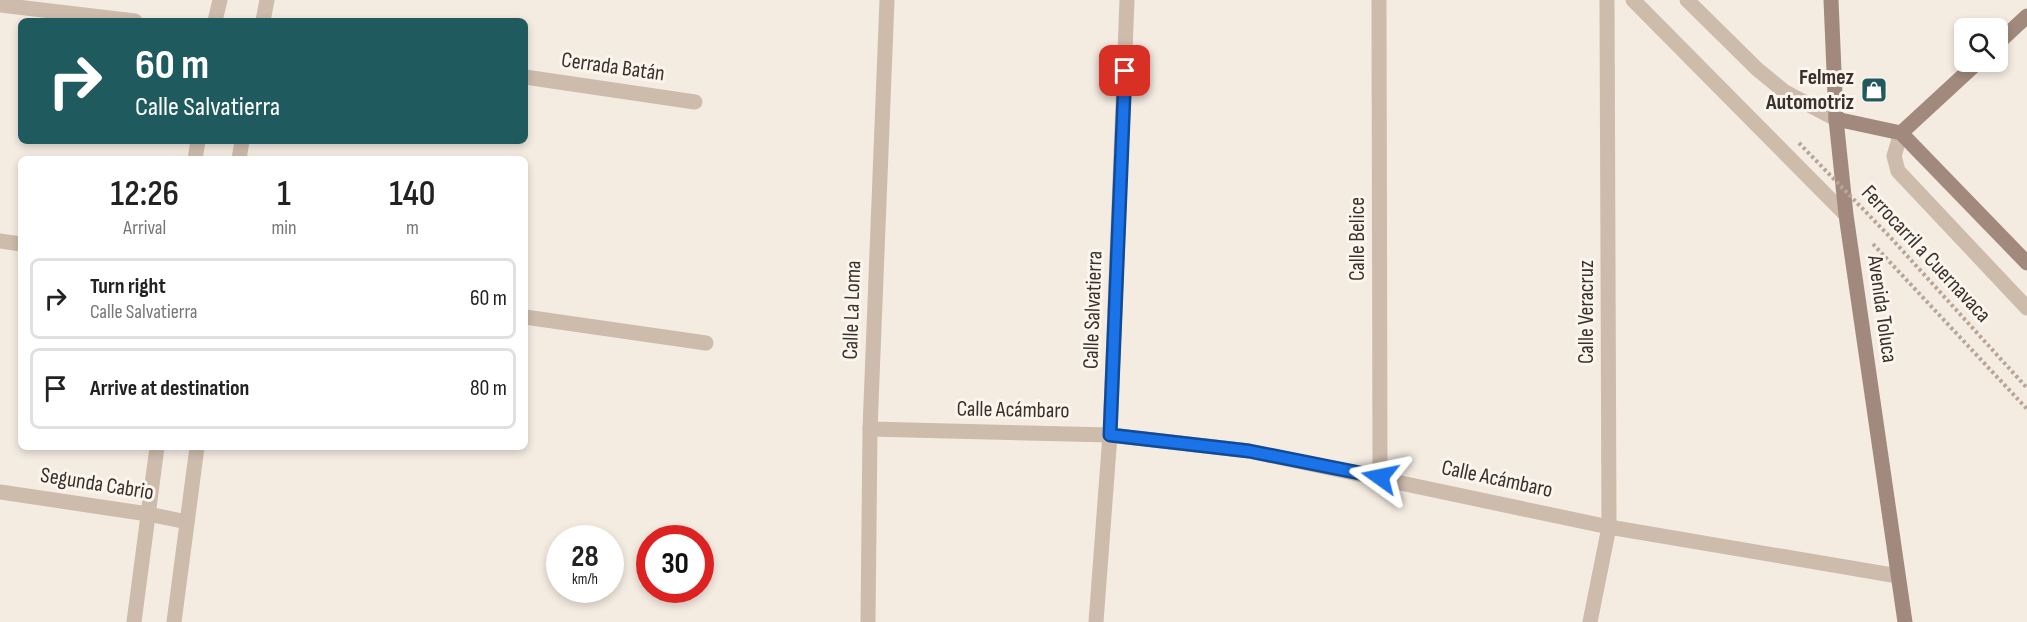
<!DOCTYPE html>
<meta charset="utf-8">
<style>
:root{--surface:#fff;--page:#f2f2f2;--text:#222;--muted:#767676;--line:#e0e0e0}
body{margin:0;font-family:"Sofia Sans Condensed",sans-serif;background:var(--page);color:var(--text);height:100vh;display:flex;flex-direction:column;font-size:22px;white-space:nowrap}
*{box-sizing:border-box;margin:0}
p{font-size:20px;color:var(--muted)}
.icon{flex:none;width:33px;height:33px;fill:none;stroke:currentColor;stroke-width:2;stroke-linecap:round;stroke-linejoin:round}
.map{position:relative;flex:1;overflow:hidden}
.sheet{position:absolute;left:18px;top:156px;width:510px;height:294px;display:flex;flex-direction:column;background:var(--surface);border-radius:9px;box-shadow:0 3px 9px #0003}
.sheet>*{flex:none}
.top-card{position:absolute;left:18px;top:18px;width:510px;height:126px;border-radius:9px;box-shadow:0 3px 9px #0003;background:#1f5a5e;color:#fff;overflow:hidden}
.tools{position:absolute;left:1954px;top:18px;display:grid;gap:12px}
.tools a{display:grid;place-items:center;width:54px;height:54px;border-radius:9px;background:var(--surface);box-shadow:0 3px 9px #0003;font-size:30px}
.speed{position:absolute;left:546px;top:525px;display:flex;gap:12px;font-size:30px;font-weight:700;text-align:center}
.speed>*{display:grid;place-content:center;width:78px;height:78px;border-radius:50%;background:var(--surface);box-shadow:0 3px 9px #0003;line-height:1}
.speed small{font-size:15px;font-weight:400}
.speed .limit{border:9px solid #d22;background:#fff;color:#111}
.pin{position:absolute;display:grid;place-items:center;width:51px;height:51px;color:#fff;margin:-26px;border-radius:12px;box-shadow:0 3px 9px #0006}
.me{position:absolute;width:66px;margin:-33px;rotate:282deg;stroke-linejoin:round;filter:drop-shadow(0 0 4px #0008)}
.turn{display:flex;align-items:center;gap:21px;height:126px;padding:0 18px;font-size:27px}
.turn .icon{width:78px;height:78px;stroke-width:2.5}
.turn b{display:block;font-size:42px;line-height:51px}
.eta{display:flex;justify-content:space-evenly;align-items:center;height:102px;text-align:center}
.eta b{font-size:36px;font-weight:600;line-height:42px}
ul{padding:0;list-style:none}
li{display:flex;align-items:center;gap:18px;height:81px;margin:0 12px 9px;padding:0 6px;border:3px solid var(--line);border-radius:9px}
li div{flex:1}
li b{display:block;font-size:22px}
li em{font-style:normal}
.map>svg:first-child{display:block}
.lines{fill:none;stroke-linecap:round;stroke-linejoin:round}
.path{stroke:#b9a596;stroke-width:4;stroke-dasharray:3 3;stroke-linecap:butt}
.street{stroke:#cdbbac;stroke-width:15}
.secondary{stroke:#a18a7d;stroke-width:15}
.path-bridge{stroke:#b9a596;stroke-width:4;stroke-dasharray:3 3;stroke-linecap:butt}
.route-casing{stroke:#114b97;stroke-width:15}
.route{stroke:#1a73e8;stroke-width:10}
.labels{text-anchor:middle;dominant-baseline:central;stroke-width:6;stroke-linejoin:round;paint-order:stroke}
.street-label{font-size:22px;fill:#3b302b;stroke:#fbf5ee}
.poi-label{font-size:22px;font-weight:bold;fill:#3b302b;stroke:#fbf5ee;text-anchor:end}
</style>
<div class="map">
<svg width="2027" height="622" viewBox="0 0 2027 622">
<rect width="100%" height="100%" fill="#f4ebe1"/>
<g class="lines">
<path class="path" d="M 1873,244 L 2027,409"/>
<g class="street">
<path d="M 1379,0 L 1380,477"/>
<path d="M 1633,0 L 1846,215"/>
<path d="M 1687,0 L 1757,69 L 1785,92 L 1836,119"/>
<path d="M 0,5 L 135,21"/>
<path d="M 215,21 L 220,0"/>
<path d="M 263,21 L 267,0"/>
<path d="M 525,77 L 695,102"/>
<path d="M 1901,133 L 1894,156 L 1898,171 L 2027,308"/>
<path d="M 195,159 L 198,141"/>
<path d="M 239,159 L 242,141"/>
<path d="M 0,241 L 21,244"/>
<path d="M 525,317 L 706,343"/>
<path d="M 870,429 L 1110,435 L 1249,451 L 1609,527 L 1898,576"/>
<path d="M 0,492 L 148,514 L 187,522"/>
<path d="M 134,622 L 157,447"/>
<path d="M 174,622 L 197,447"/>
<path d="M 868,622 L 870,429 L 887,0"/>
<path d="M 1096,622 L 1110,435 L 1127,0"/>
<path d="M 1590,622 L 1609,527 L 1607,0"/>
</g>
<g class="secondary">
<path d="M 1831,0 L 1836,119 L 1846,215 L 1905,622"/>
<path d="M 1998,43 L 2027,16"/>
<path d="M 1836,119 L 1901,133 L 2027,263"/>
<path d="M 1901,133 L 1978,62"/>
</g>
<path class="path-bridge" d="M 1799,143 L 1891,238 L 2027,388"/>
</g>
<g class="lines">
<defs>
<path id="route" d="M 1125,71 L 1110,435 L 1249,451 L 1380,477"/>
</defs>
<use href="#route" class="route-casing"/>
<use href="#route" class="route"/>
</g>
<defs>
<symbol id="shop-square" viewBox="-11 -11 22 22"><rect x="-9" y="-9" width="18" height="18" rx="4" fill="#1f5a5e" stroke="#fbf5ee"/><path d="M-5-2.5h2.3a2.7 3.5 0 0 1 5.4 0H5L5.5 6h-11ZM-1.5-2.5h3a1.5 2.3 0 0 0-3 0Z" fill="#fff"/></symbol>
</defs>
<g fill-rule="evenodd">
<use href="#shop-square" x="1859" y="75" width="30" height="30"/>
</g>
<g class="labels">
<g class="street-label">
<text transform="translate(613 67) rotate(8)">Cerrada Batán</text>
<text transform="translate(1357 239) rotate(-90)">Calle Belice</text>
<text transform="translate(1926 254) rotate(47)">Ferrocarril a Cuernavaca</text>
<text transform="translate(1882 309) rotate(82)">Avenida Toluca</text>
<text transform="translate(852 310) rotate(-88)">Calle La Loma</text>
<text transform="translate(1093 310) rotate(-88)">Calle Salvatierra</text>
<text transform="translate(1586 312) rotate(-90)">Calle Veracruz</text>
<text transform="translate(1013 410) rotate(1)">Calle Acámbaro</text>
<text transform="translate(1497 479) rotate(12)">Calle Acámbaro</text>
<text transform="translate(97 484) rotate(9)">Segunda Cabrio</text>
</g>
<g class="poi-label">
<text x="1854" y="77">Felmez<tspan x="1854" dy="25">Automotriz</tspan></text>
</g>
</g>
</svg>
<div class="tools">
<a><svg class="icon" aria-label="search" viewBox="0 0 24 24"><circle cx="10" cy="10" r="6"/><path d="M15 15l6 6"/></svg></a>
</div>
<div class="speed"><div>28<small>km/h</small></div><div class="limit">30</div></div>
<div class="pin" style="left:1125px;top:71px;background:#d93025"><svg class="icon" aria-label="arrive" viewBox="0 0 24 24"><path d="M6 21V4h12l-3 4 3 4H6"/></svg></div>
<svg class="me" style="left:1380px;top:477px" viewBox="-20 -20 40 40"><path d="M0-17L14 15 0 8-14 15z" fill="#1a73e8" stroke="#fff" stroke-width="4"/></svg>
<div class="top-card">
<div class="turn"><svg class="icon" aria-label="right" viewBox="0 0 24 24"><path d="M7 20v-9h11M14 6l5 5-5 5"/></svg><div><b>60 m</b>Calle Salvatierra</div></div>
</div>
<section class="sheet">
<div class="eta">
<div><b>12:26</b><p>Arrival</p></div>
<div><b>1</b><p>min</p></div>
<div><b>140</b><p>m</p></div>
</div>
<ul>
<li><svg class="icon" aria-label="right" viewBox="0 0 24 24"><path d="M7 20v-9h11M14 6l5 5-5 5"/></svg><div><b>Turn right</b><p>Calle Salvatierra</p></div><em>60 m</em></li>
<li><svg class="icon" aria-label="arrive" viewBox="0 0 24 24"><path d="M6 21V4h12l-3 4 3 4H6"/></svg><div><b>Arrive at destination</b></div><em>80 m</em></li>
</ul>
</section>
</div>
